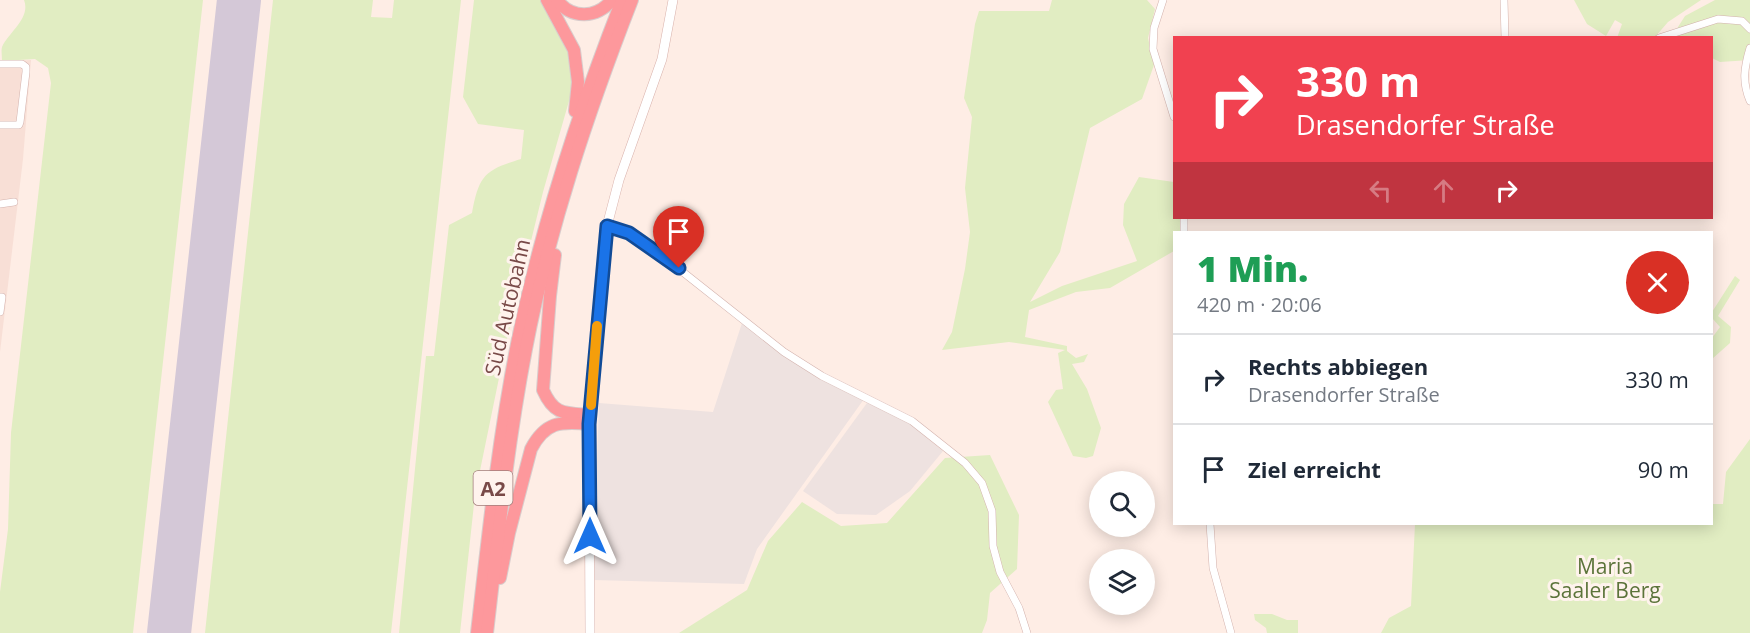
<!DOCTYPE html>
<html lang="de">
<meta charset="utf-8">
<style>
:root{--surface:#fff;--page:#f2f2f3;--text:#1f2937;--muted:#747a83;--line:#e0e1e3}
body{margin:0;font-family:"Open Sans",sans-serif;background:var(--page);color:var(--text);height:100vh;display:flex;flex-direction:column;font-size:22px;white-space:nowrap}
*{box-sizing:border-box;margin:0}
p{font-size:20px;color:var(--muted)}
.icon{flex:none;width:33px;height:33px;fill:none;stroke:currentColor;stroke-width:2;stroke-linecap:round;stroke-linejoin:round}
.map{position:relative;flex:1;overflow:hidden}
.panel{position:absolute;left:1173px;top:231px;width:540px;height:294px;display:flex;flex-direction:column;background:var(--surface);border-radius:0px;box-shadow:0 3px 15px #0003}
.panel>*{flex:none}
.top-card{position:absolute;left:1173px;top:36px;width:540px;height:183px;border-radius:0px;box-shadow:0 3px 15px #0003;background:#f14150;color:#fff;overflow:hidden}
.controls{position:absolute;left:1089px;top:471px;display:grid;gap:12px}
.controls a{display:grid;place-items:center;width:66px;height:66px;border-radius:50%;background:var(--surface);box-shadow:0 3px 15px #0003;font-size:30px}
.pin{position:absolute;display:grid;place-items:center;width:51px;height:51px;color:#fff;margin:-62px -26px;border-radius:50% 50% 50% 0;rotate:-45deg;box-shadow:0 0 6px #0007}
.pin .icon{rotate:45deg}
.me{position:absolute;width:66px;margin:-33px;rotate:0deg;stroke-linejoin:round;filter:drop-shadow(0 0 4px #0008)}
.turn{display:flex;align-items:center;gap:21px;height:126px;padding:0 24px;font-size:27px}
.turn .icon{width:78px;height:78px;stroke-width:2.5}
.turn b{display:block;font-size:42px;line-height:51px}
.lanes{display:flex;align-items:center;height:57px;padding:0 24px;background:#0003;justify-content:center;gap:30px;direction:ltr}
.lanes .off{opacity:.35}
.round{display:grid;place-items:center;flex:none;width:63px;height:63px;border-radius:32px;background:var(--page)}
.head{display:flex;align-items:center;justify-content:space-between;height:102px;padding:0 24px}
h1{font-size:36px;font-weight:800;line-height:45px;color:#1e9e55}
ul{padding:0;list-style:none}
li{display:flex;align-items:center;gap:18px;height:90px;padding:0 24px;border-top:2px solid var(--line)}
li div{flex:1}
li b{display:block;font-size:22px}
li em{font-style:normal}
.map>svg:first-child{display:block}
.residential{fill:#f8dfd6}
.industrial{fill:#eee2e0}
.green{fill:#e1edc2}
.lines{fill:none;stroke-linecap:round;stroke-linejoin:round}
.runway{stroke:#d4c8d7;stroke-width:44}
.minor-casing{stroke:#d3b2ad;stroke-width:8}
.secondary-casing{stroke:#d9b2ac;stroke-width:10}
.motorway-casing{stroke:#d9cccc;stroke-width:14}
.minor{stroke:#fff;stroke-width:7}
.secondary{stroke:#fff;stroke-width:9}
.motorway{stroke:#fd989c;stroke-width:12}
.route-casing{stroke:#114b97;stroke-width:15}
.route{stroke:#1a73e8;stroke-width:10}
.slow{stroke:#f59e0b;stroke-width:10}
.labels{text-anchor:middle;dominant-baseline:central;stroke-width:6;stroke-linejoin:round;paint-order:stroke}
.shield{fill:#fff3ed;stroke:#a17d7a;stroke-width:1.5}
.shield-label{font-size:20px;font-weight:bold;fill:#794a48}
.street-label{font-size:21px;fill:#794a48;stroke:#fff3ed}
.park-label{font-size:21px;fill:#5c743a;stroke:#fff3ed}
</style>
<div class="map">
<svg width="1750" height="633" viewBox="0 0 1750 633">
<rect width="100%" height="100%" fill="#feede5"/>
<path class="residential" d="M 31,60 L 23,159 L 0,352 L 0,62 Z"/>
<g class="industrial">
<path d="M 742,323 L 818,378 L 864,399 L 757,549 L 744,584 L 593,580 L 599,403 L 713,412 Z"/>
<path d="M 867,403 L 905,420 L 943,451 L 910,491 L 876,515 L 837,514 L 803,491 Z"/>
</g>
<g class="green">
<path d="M 24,0 L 203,0 L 133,633 L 0,633 L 0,592 L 8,529 L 11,433 L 51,83 L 48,68 L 35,59 L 2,61 C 2,56 1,51 2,47 C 9,32 31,18 24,0 Z"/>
<path d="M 273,0 L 373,0 L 371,17 L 392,18 L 394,0 L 461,0 L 391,633 L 205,633 Z"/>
<path d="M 474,0 L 542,0 L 570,51 L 573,87 L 543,192 L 507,339 L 475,495 L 460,633 L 399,633 L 426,356 L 434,356 L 449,225 L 472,213 C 479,175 485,170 521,159 L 524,130 L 478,124 L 463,97 Z"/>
<path d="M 1052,0 L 1147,0 L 1155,9 L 1148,38 L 1154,65 L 1142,99 L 1090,128 L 1060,252 L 1030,302 L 1062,286 L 1137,261 L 1123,225 L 1124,204 L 1139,177 L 1174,182 L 1174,218 L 1180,218 L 1180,232 L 1174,232 L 1174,251 L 1110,288 L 1076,292 L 1029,310 L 1025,337 L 1067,346 L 1067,351 L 1076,358 L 1088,354 L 1084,362 L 1072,364 L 1087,389 L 1101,428 L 1093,456 L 1086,458 L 1073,456 L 1048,402 L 1056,390 L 1063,389 L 1058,353 L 1065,350 L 1009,342 L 942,350 L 952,332 L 965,269 L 970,232 L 965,188 L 972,117 L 964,98 L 975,24 L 979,11 L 1049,11 Z"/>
<path d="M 1574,0 L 1701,0 L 1668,22 L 1655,37 L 1617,38 L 1622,24 L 1615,20 L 1606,36 L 1587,24 Z"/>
<path d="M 1715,0 L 1750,0 L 1750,60 L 1720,62 L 1712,58 L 1712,38 L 1671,38 L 1685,16 Z"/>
<path d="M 1735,276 L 1740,280 L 1718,316 L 1731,327 L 1730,343 L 1712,359 L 1712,338 L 1720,327 L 1712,318 L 1712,312 Z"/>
<path d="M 1750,439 L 1750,633 L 1381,633 L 1389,618 L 1411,606 L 1415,524 L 1712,524 L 1712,504 L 1723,504 L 1726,472 Z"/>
<path d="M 990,455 L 1019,515 L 1017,569 L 990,593 L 987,620 L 982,633 L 679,633 L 747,590 L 768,541 L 802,502 L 841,526 L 887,523 L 945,458 Z"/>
<path d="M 1254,614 L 1272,614 L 1287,620 L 1298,620 L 1298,633 L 1267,633 L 1266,628 L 1255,620 Z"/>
</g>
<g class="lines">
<path class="runway" d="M 169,633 L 239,0"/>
<defs>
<g id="minor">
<path d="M 1163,0 L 1154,28 L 1153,49 L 1174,117"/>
<path d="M 1504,0 L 1505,38"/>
<path d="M 1659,38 L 1718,19 L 1742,21 L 1750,29"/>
<path d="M 1750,48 C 1744,68 1742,82 1750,101"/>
<path d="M 0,64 L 22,64 L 26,67 L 26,72 L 20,122 L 19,125 L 0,125"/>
<path d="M 0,204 L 14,202"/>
<path d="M 607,226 L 629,233 L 679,269 L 784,352 L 822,376 L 912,421 L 965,463 L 982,483 L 992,511 L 993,546 L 1000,572 L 1019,608 L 1027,633"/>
<path d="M 1184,232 L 1184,218"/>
<path d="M 0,297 L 2,297 L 0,312"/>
<path d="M 1210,524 L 1213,568 L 1231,633"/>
</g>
<path id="secondary" d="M 590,633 L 589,424 L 597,323 L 607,226 L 619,180 L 662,59 L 673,0"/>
<g id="motorway">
<path d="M 547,0 L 574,50 L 578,82 L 575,111"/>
<path d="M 557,0 C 572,20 597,18 612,0"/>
<path d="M 555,255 L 550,296 L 543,390 C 554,415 564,413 590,415"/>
<path d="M 500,578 L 509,533 L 531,449 C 545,422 560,421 589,424"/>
<path d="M 477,633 C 488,536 498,440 517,344 C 541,226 578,112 622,0"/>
<path d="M 487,633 C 498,538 508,443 526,349 C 549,229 588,113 632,0"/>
</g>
</defs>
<use href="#minor" class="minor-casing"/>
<use href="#secondary" class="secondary-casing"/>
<use href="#motorway" class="motorway-casing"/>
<use href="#minor" class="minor"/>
<use href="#secondary" class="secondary"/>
<use href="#motorway" class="motorway"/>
</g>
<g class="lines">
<defs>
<path id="route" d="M 590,536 L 589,424 L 607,226 L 629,233 L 679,268"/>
</defs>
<use href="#route" class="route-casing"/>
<use href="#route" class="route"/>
<path class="slow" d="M 591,405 L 597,326"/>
</g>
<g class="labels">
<rect class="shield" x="473.5" y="471" width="39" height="34" rx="4.5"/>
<g class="shield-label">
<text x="493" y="488">A2</text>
</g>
<g class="street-label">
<text transform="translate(507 307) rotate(-77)">Süd Autobahn</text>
</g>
<g class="park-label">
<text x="1605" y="566">Maria<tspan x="1605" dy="24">Saaler Berg</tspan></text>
</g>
</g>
</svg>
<div class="controls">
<a><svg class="icon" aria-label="search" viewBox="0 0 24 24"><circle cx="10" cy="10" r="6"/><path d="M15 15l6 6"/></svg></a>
<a><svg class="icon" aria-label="layers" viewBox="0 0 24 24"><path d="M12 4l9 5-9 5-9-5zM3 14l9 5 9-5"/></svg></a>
</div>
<div class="pin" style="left:679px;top:268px;background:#d93025"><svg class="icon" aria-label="arrive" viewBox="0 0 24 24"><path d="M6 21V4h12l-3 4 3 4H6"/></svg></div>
<svg class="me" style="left:590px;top:536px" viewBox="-20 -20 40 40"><path d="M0-17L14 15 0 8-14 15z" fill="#1a73e8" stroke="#fff" stroke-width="4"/></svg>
<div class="top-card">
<div class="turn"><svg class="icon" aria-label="right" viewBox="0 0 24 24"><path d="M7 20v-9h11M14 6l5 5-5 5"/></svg><div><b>330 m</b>Drasendorfer Straße</div></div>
<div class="lanes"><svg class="icon off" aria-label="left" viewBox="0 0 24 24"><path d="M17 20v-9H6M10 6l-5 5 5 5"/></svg><svg class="icon off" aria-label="ahead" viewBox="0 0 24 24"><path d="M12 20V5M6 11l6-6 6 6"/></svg><svg class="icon" aria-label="right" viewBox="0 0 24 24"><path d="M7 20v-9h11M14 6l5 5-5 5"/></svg></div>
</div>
<section class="panel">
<div class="head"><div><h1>1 Min.</h1><p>420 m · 20:06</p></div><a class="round" style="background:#d93025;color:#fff"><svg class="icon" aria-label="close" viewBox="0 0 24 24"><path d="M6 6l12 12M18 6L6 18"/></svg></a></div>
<ul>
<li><svg class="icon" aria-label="right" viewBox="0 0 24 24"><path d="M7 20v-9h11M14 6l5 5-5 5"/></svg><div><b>Rechts abbiegen</b><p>Drasendorfer Straße</p></div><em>330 m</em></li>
<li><svg class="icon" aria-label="arrive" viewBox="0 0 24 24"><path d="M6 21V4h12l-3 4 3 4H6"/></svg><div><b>Ziel erreicht</b></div><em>90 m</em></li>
</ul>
</section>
</div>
